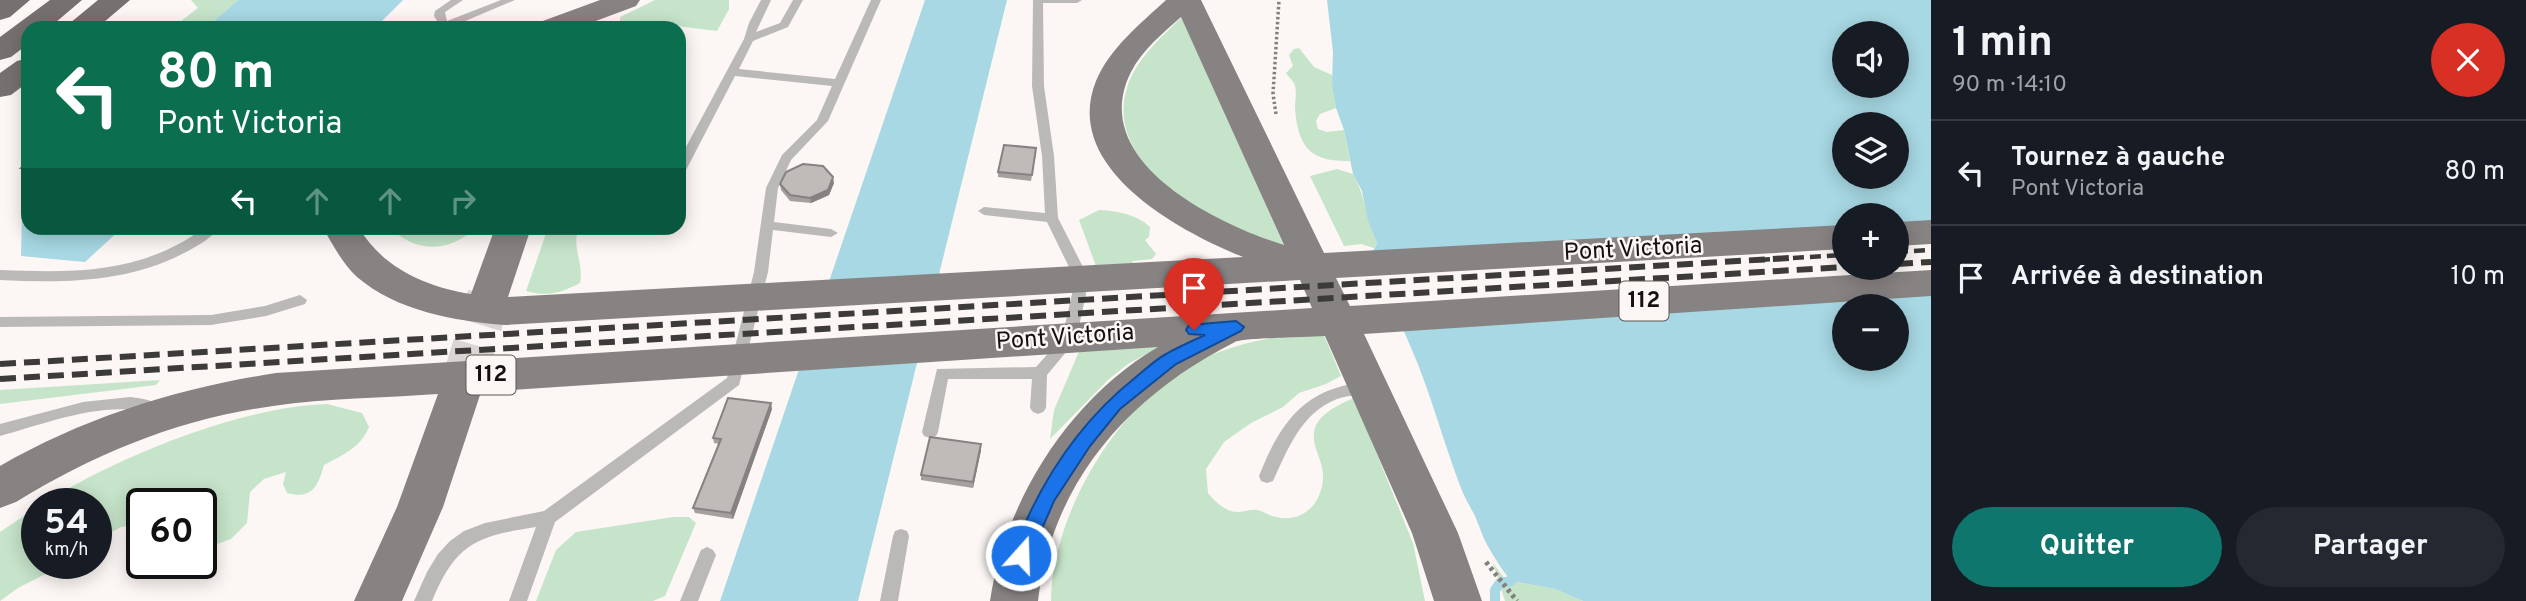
<!DOCTYPE html>
<html lang="fr">
<meta charset="utf-8">
<style>
:root{--surface:#171b24;--page:#242831;--text:#f1f3f6;--muted:#9ea1a6;--line:#363941;--accent:#0f766e}
body{margin:0;font-family:Overpass,sans-serif;background:var(--page);color:var(--text);height:100vh;display:flex;flex-direction:column;font-size:26px;white-space:nowrap}
*{box-sizing:border-box;margin:0}
p{font-size:23px;color:var(--muted)}
.icon{flex:none;width:38px;height:38px;fill:none;stroke:currentColor;stroke-width:2;stroke-linecap:round;stroke-linejoin:round}
.map{position:relative;flex:1;overflow:hidden}
.panel{display:flex;flex-direction:column;background:var(--surface);width:595px}
.panel>*{flex:none}
.hud{position:absolute;left:21px;top:21px;width:665px;height:214px;border-radius:21px;box-shadow:0 4px 18px #0003;background:#0b6e4f;color:#fff;overflow:hidden}
.buttons{position:absolute;left:1832px;top:21px;display:grid;gap:14px}
.buttons a{display:grid;place-items:center;width:77px;height:77px;border-radius:50%;background:var(--surface);box-shadow:0 4px 18px #0003;font-size:35px}
.speed{position:absolute;left:21px;top:488px;display:flex;gap:14px;font-size:35px;font-weight:700;text-align:center}
.speed>*{display:grid;place-content:center;width:91px;height:91px;border-radius:50%;background:var(--surface);box-shadow:0 4px 18px #0003;line-height:1}
.speed small{font-size:18px;font-weight:400}
.speed .limit{border:4px solid #111;border-radius:10px;background:#fff;color:#111}
.pin{position:absolute;display:grid;place-items:center;width:60px;height:60px;color:#fff;margin:-72px -30px;border-radius:50% 50% 50% 0;rotate:-45deg;box-shadow:0 0 7px #0007}
.pin .icon{rotate:45deg}
.me{position:absolute;width:77px;margin:-38px;rotate:20deg;stroke-linejoin:round;filter:drop-shadow(0 0 5px #0008)}
.turn{display:flex;align-items:center;gap:24px;height:147px;padding:0 21px;font-size:32px}
.turn .icon{width:91px;height:91px;stroke-width:2.5}
.turn b{display:block;font-size:49px;line-height:60px}
.lanes{display:flex;align-items:center;height:66px;padding:0 21px;background:#0003;justify-content:center;gap:35px;direction:ltr}
.lanes .off{opacity:.35}
.round{display:grid;place-items:center;flex:none;width:74px;height:74px;border-radius:37px;background:var(--page)}
.summary{display:flex;align-items:center;justify-content:space-between;height:119px;padding:0 21px}
h1{font-size:42px;font-weight:700;line-height:52px}
.primary-button{display:flex;gap:14px;margin-top:auto;padding:14px 21px}
.primary-button a{flex:1;height:80px;border-radius:42px;background:var(--accent);color:#fff;font-size:28px;font-weight:700;line-height:80px;text-align:center}
.primary-button a+a{background:var(--page);color:var(--text)}
ul{padding:0;list-style:none}
li{display:flex;align-items:center;gap:21px;height:105px;padding:0 21px;border-top:2px solid var(--line)}
li div{flex:1}
li b{display:block;font-size:26px}
li em{font-style:normal}
main{display:flex;flex:1;min-height:0}
.map>svg:first-child{display:block}
.green{fill:#c6e4c9}
.water{fill:#a7d8e3;fill-rule:evenodd}
.pier{fill:#fcf7f4}
.lines{fill:none;stroke-linecap:round;stroke-linejoin:round}
.stream{stroke:#a7d8e3;stroke-width:10}
.primary-tunnel{stroke:#d9d5d2;stroke-width:43;stroke-dasharray:43 21;stroke-linecap:butt}
.path-far1{stroke:#83807e;stroke-width:3.5;stroke-dasharray:2.5 2.5;stroke-linecap:butt}
.path{stroke:#83807e;stroke-width:5;stroke-dasharray:3.5 3.5;stroke-linecap:butt}
.service{fill:#bbb8b8;fill-rule:evenodd}
.primary{fill:#888383;fill-rule:evenodd}
.motorway{fill:#767070;fill-rule:evenodd}
.rail-far1{stroke:#3d3b39;stroke-width:4.5;stroke-dasharray:11 6;stroke-linecap:butt}
.rail{stroke:#3d3b39;stroke-width:6;stroke-dasharray:16 8;stroke-linecap:butt}
.wall{fill:#a5a09e}
.shaded-wall{fill:#868281}
.building{fill:#c0bab8;stroke:#868281;stroke-width:2}
.route{fill:#1a73e8;stroke:#114b97;stroke-width:2}
.labels{text-anchor:middle;dominant-baseline:central;stroke-width:5;stroke-linejoin:round;paint-order:stroke}
.shield{fill:#fcf7f4;stroke:#5a5755;stroke-width:2}
.shield-label{font-size:23px;font-weight:bold;fill:#141211}
.street-label{font-size:24px;fill:#141211;stroke:#fcf7f4}
</style>
<main>
<div class="map">
<svg width="1931" height="601" viewBox="0 0 1931 601">
<rect width="100%" height="100%" fill="#fcf7f4"/>
<g class="green">
<path d="M 191,0 L 238,0 L 206,28 L 172,28 L 198,8 Z"/>
<path d="M 655,0 L 729,0 L 729,9 L 717,31 L 661,24 L 658,28 L 636,28 L 620,21 L 620,17 Z"/>
<path d="M 1182,17 L 1284,246 C 1223,229 1101,169 1127,88 C 1135,60 1162,36 1182,17 Z"/>
<path d="M 1299,48 L 1314,67 L 1332,75 L 1336,108 L 1320,114 L 1316,121 L 1318,129 L 1327,132 L 1344,130 L 1350,161 C 1310,162 1298,147 1295,108 C 1295,101 1297,93 1295,86 C 1294,81 1289,78 1286,73 L 1293,66 L 1289,55 L 1294,49 Z"/>
<path d="M 1337,169 L 1353,174 C 1365,196 1368,220 1377,243 L 1374,248 L 1361,244 L 1344,246 L 1310,176 Z"/>
<path d="M 1099,210 C 1118,211 1136,214 1150,227 L 1149,237 L 1145,240 L 1156,254 L 1152,259 L 1133,261 L 1131,267 L 1097,269 L 1079,220 Z"/>
<path d="M 390,228 L 476,228 C 449,252 418,254 390,228 Z"/>
<path d="M 548,228 L 578,228 C 572,251 584,262 580,283 C 561,293 547,297 526,291 Z"/>
<path d="M 1322,330 L 1341,376 L 1326,384 L 1299,393 L 1283,407 L 1251,423 L 1224,442 L 1206,469 L 1208,493 C 1215,502 1227,513 1239,512 C 1248,511 1252,508 1261,511 C 1266,513 1270,516 1276,517 C 1304,524 1324,501 1323,474 C 1322,459 1312,447 1314,432 C 1317,414 1340,404 1354,398 L 1413,543 L 1425,601 L 1051,601 C 1051,516 1118,403 1194,363 C 1235,342 1278,336 1322,330 Z"/>
<path d="M 1170,341 L 1128,364 L 1109,379 L 1050,439 L 1054,410 L 1081,347 Z"/>
<path d="M 160,380 L 156,385 L 0,404 L 0,390 Z"/>
<path d="M 327,404 L 362,413 L 369,427 C 361,447 343,455 324,465 C 318,486 312,500 287,493 L 283,484 L 286,472 L 264,479 L 250,492 L 247,523 L 231,539 L 214,545 L 202,538 L 208,518 L 201,504 L 142,504 L 142,524 L 121,527 L 96,541 L 96,504 L 42,504 C 117,457 238,407 327,404 Z"/>
<path d="M 37,507 L 37,564 L 65,564 L 18,588 L 0,601 L 0,532 Z"/>
<path d="M 673,517 L 689,517 L 696,523 L 665,596 L 653,601 L 536,601 L 556,550 L 576,532 Z"/>
<path d="M 1490,554 L 1511,581 L 1555,589 L 1583,601 L 1505,601 Z"/>
</g>
<g class="water">
<path d="M 238,0 L 403,0 L 375,28 L 206,28 Z"/>
<path d="M 925,0 L 1007,0 L 858,601 L 720,601 Z"/>
<path d="M 1327,0 L 1931,0 L 1931,601 L 1583,601 L 1555,589 L 1511,581 C 1462,518 1447,440 1419,367 C 1404,328 1384,292 1372,253 L 1377,243 L 1368,220 L 1362,191 L 1353,174 L 1344,130 L 1336,108 L 1332,83 L 1333,52 ZM 1844,33 L 1897,33 L 1897,86 L 1844,86 ZM 1844,124 L 1897,124 L 1897,177 L 1844,177 ZM 1844,215 L 1897,215 L 1897,268 L 1844,268 ZM 1844,306 L 1897,306 L 1897,359 L 1844,359 Z"/>
<path d="M 28,190 L 28,228 L 122,228 L 85,262 L 21,256 L 22,210 Z"/>
</g>
<g class="pier">
<path d="M 1931,222 L 1931,292 L 1397,325 L 1369,255 L 1844,227 L 1844,268 L 1897,268 L 1897,224 Z"/>
<path d="M 943,278 L 923,357 L 797,365 L 824,285 Z"/>
<path d="M 1447,464 L 1475,516 L 1490,554 L 1514,585 L 1508,583 L 1487,555 Z"/>
</g>
<g class="lines">
<path class="stream" d="M 1495,601 L 1495,590 L 1500,583 L 1511,581"/>
<path class="primary-tunnel" d="M 462,386 L 489,296"/>
<path class="path-far1" d="M 1276,114 L 1273,94 L 1279,0"/>
<path class="path" d="M 1486,562 L 1517,601"/>
<g class="service">
<path d="M 451,0 L 463,0 L 445,12 L 447,21 L 501,0 L 515,0 L 449,28 L 433,28 L 439,24 L 434,16 L 435,11 Z"/>
<path d="M 761,0 L 771,0 L 756,32 L 780,23 L 793,0 L 803,0 L 788,27 L 753,41 L 739,69 L 835,79 L 871,0 L 881,0 L 828,121 L 791,160 L 778,188 L 774,222 L 831,229 L 838,233 L 831,237 L 773,230 L 768,272 L 739,385 L 555,522 L 527,601 L 509,601 L 536,527 C 477,536 456,543 432,601 L 414,601 L 427,572 L 438,554 L 450,541 L 464,531 L 485,523 L 544,511 L 727,378 L 754,272 L 766,188 L 782,155 L 817,120 L 832,86 L 735,76 L 685,172 L 679,176 L 679,160 L 744,39 L 749,23 Z"/>
<path d="M 1033,0 L 1082,0 L 1077,3 L 1043,3 L 1044,86 L 1054,156 L 1058,218 L 1083,267 L 1086,294 L 1076,340 L 1047,375 L 1046,408 L 1043,412 L 1038,414 L 1033,412 L 1030,408 L 1032,379 L 948,379 L 938,432 L 936,436 L 930,438 L 924,436 L 922,432 L 937,369 L 1036,367 L 1062,338 L 1072,294 L 1069,267 L 1047,222 L 984,215 L 978,211 L 984,207 L 1045,213 L 1042,156 L 1032,86 Z"/>
<path d="M 204,228 L 219,228 C 210,239 196,247 184,253 C 127,283 63,283 0,280 L 0,270 C 75,273 141,274 204,228 Z"/>
<path d="M 300,295 L 307,300 L 305,304 L 266,316 L 211,325 L 0,327 L 0,317 L 211,315 L 265,306 Z"/>
<path d="M 1365,382 L 1370,384 L 1373,388 L 1370,392 C 1359,396 1348,395 1337,399 C 1301,413 1288,449 1273,481 L 1267,483 L 1261,481 L 1259,476 C 1280,423 1304,388 1365,382 Z"/>
<path d="M 130,397 C 144,399 159,400 168,413 L 165,417 L 160,419 C 153,417 147,412 140,411 C 97,403 41,425 0,436 L 0,424 L 83,402 Z"/>
<path d="M 901,529 L 907,531 L 909,536 L 898,601 L 880,601 L 893,536 L 895,531 Z"/>
<path d="M 707,547 L 713,550 L 716,555 L 698,601 L 680,601 L 701,550 Z"/>
</g>
<g class="primary">
<path d="M 600,0 L 640,0 L 636,6 L 577,28 L 535,28 L 540,22 Z"/>
<path d="M 1166,0 L 1201,0 L 1324,253 L 1844,225 L 1844,249 L 1336,278 L 1350,306 L 1931,270 L 1931,296 L 1364,334 L 1458,533 L 1482,601 L 1434,601 L 1412,533 L 1325,336 C 1311,337 1242,338 1235,342 C 1130,395 1052,481 1038,601 L 990,601 C 1005,501 1069,399 1158,347 L 481,392 L 443,507 L 402,601 L 354,601 L 397,507 L 438,394 C 384,398 327,398 273,406 C 179,419 96,453 16,502 L 0,508 L 0,466 C 85,417 179,388 276,373 L 1312,308 L 1300,280 L 505,325 C 454,321 397,311 357,277 C 342,263 333,245 323,228 L 359,228 C 383,268 426,287 471,294 L 495,228 L 531,228 L 508,297 L 1243,257 C 1179,231 1061,168 1096,81 C 1110,48 1140,24 1166,0 ZM 1181,17 L 1284,245 C 1217,224 1086,161 1131,72 C 1142,50 1163,33 1181,17 Z"/>
<path d="M 1931,220 L 1931,244 L 1897,246 L 1897,222 Z"/>
</g>
<g class="motorway">
<path d="M 0,0 L 30,0 L 10,17 L 0,20 Z"/>
<path d="M 50,0 L 82,0 L 49,28 L 28,28 L 28,44 L 11,57 L 0,60 L 0,37 Z"/>
<path d="M 98,0 L 130,0 L 97,28 L 64,28 Z"/>
<path d="M 28,58 L 28,82 L 11,95 L 0,97 L 0,73 L 17,61 Z"/>
</g>
<g class="rail-far1">
<path d="M 1897,252 L 1931,250"/>
<path d="M 1759,260 L 1844,255"/>
</g>
<g class="rail">
<path d="M 1897,264 L 1931,262"/>
<path d="M 0,364 L 1789,258"/>
<path d="M 0,379 L 1844,267"/>
</g>
</g>
<g class="wall">
<path d="M 1036,153 L 1031,181 L 998,177 L 998,172 Z"/>
<path d="M 28,162 L 28,177 L 21,168 Z"/>
<path d="M 834,183 L 829,195 L 811,203 L 790,201 L 781,190 L 780,184 Z"/>
<path d="M 772,409 L 733,519 L 695,513 L 693,508 L 719,444 L 714,443 L 713,438 Z"/>
<path d="M 981,444 L 981,450 L 973,488 L 921,480 L 921,475 Z"/>
</g>
<g class="shaded-wall">
<path d="M 833,177 L 834,183 L 829,195 L 811,203 L 810,198 Z"/>
<path d="M 771,403 L 772,409 L 733,519 L 731,513 Z"/>
<path d="M 981,444 L 981,450 L 973,488 L 973,482 Z"/>
</g>
<g class="building">
<path d="M 1004,145 L 1036,148 L 1032,175 L 998,172 Z"/>
<path d="M 28,162 L 28,169 L 21,168 Z"/>
<path d="M 803,164 L 823,166 L 833,177 L 828,190 L 810,198 L 790,195 L 780,184 L 786,172 Z"/>
<path d="M 728,398 L 771,403 L 731,513 L 693,508 L 721,439 L 713,438 Z"/>
<path d="M 930,437 L 981,444 L 973,482 L 921,475 Z"/>
</g>
<path class="route" d="M 1236,321 L 1244,327 L 1241,331 L 1176,364 L 1120,409 L 1090,446 L 1054,501 L 1028,561 L 1021,563 L 1014,561 L 1012,555 C 1038,485 1078,423 1136,377 C 1146,369 1155,360 1166,354 C 1178,347 1192,341 1205,335 L 1189,334 L 1186,330 L 1189,325 Z"/>
<g class="labels">
<g class="shield">
<rect x="1619.5" y="281.5" width="49" height="39" rx="5"/>
<rect x="466.5" y="355.5" width="49" height="39" rx="5"/>
</g>
<g class="shield-label">
<text x="1644" y="301">112</text>
<text x="491" y="375">112</text>
</g>
<g class="street-label">
<text transform="translate(1633 250) rotate(-3)">Pont Victoria</text>
<text transform="translate(1065 338) rotate(-4)">Pont Victoria</text>
</g>
</g>
</svg>
<div class="buttons">
<a><svg class="icon" aria-label="sound" viewBox="0 0 24 24"><path d="M4 9h4l5-4v14l-5-4H4zM17 9q2 3 0 6"/></svg></a>
<a><svg class="icon" aria-label="layers" viewBox="0 0 24 24"><path d="M12 4l9 5-9 5-9-5zM3 14l9 5 9-5"/></svg></a>
<a>+</a>
<a>−</a>
</div>
<div class="speed"><div>54<small>km/h</small></div><div class="limit">60</div></div>
<div class="pin" style="left:1194px;top:330px;background:#d93025"><svg class="icon" aria-label="arrive" viewBox="0 0 24 24"><path d="M6 21V4h12l-3 4 3 4H6"/></svg></div>
<svg class="me" style="left:1021px;top:555px" viewBox="-20 -20 40 40"><circle r="17" fill="#1a73e8" stroke="#fff" stroke-width="3"/><path d="M0-11L8 9 0 5-8 9z" fill="#fff"/></svg>
<div class="hud">
<div class="turn"><svg class="icon" aria-label="left" viewBox="0 0 24 24"><path d="M17 20v-9H6M10 6l-5 5 5 5"/></svg><div><b>80 m</b>Pont Victoria</div></div>
<div class="lanes"><svg class="icon" aria-label="left" viewBox="0 0 24 24"><path d="M17 20v-9H6M10 6l-5 5 5 5"/></svg><svg class="icon off" aria-label="ahead" viewBox="0 0 24 24"><path d="M12 20V5M6 11l6-6 6 6"/></svg><svg class="icon off" aria-label="ahead" viewBox="0 0 24 24"><path d="M12 20V5M6 11l6-6 6 6"/></svg><svg class="icon off" aria-label="right" viewBox="0 0 24 24"><path d="M7 20v-9h11M14 6l5 5-5 5"/></svg></div>
</div>
</div>
<section class="panel">
<div class="summary"><div><h1>1 min</h1><p>90 m · 14:10</p></div><a class="round" style="background:#d93025;color:#fff"><svg class="icon" aria-label="close" viewBox="0 0 24 24"><path d="M6 6l12 12M18 6L6 18"/></svg></a></div>
<ul>
<li><svg class="icon" aria-label="left" viewBox="0 0 24 24"><path d="M17 20v-9H6M10 6l-5 5 5 5"/></svg><div><b>Tournez à gauche</b><p>Pont Victoria</p></div><em>80 m</em></li>
<li><svg class="icon" aria-label="arrive" viewBox="0 0 24 24"><path d="M6 21V4h12l-3 4 3 4H6"/></svg><div><b>Arrivée à destination</b></div><em>10 m</em></li>
</ul>
<div class="primary-button"><a>Quitter</a><a>Partager</a></div>
</section>
</main>
